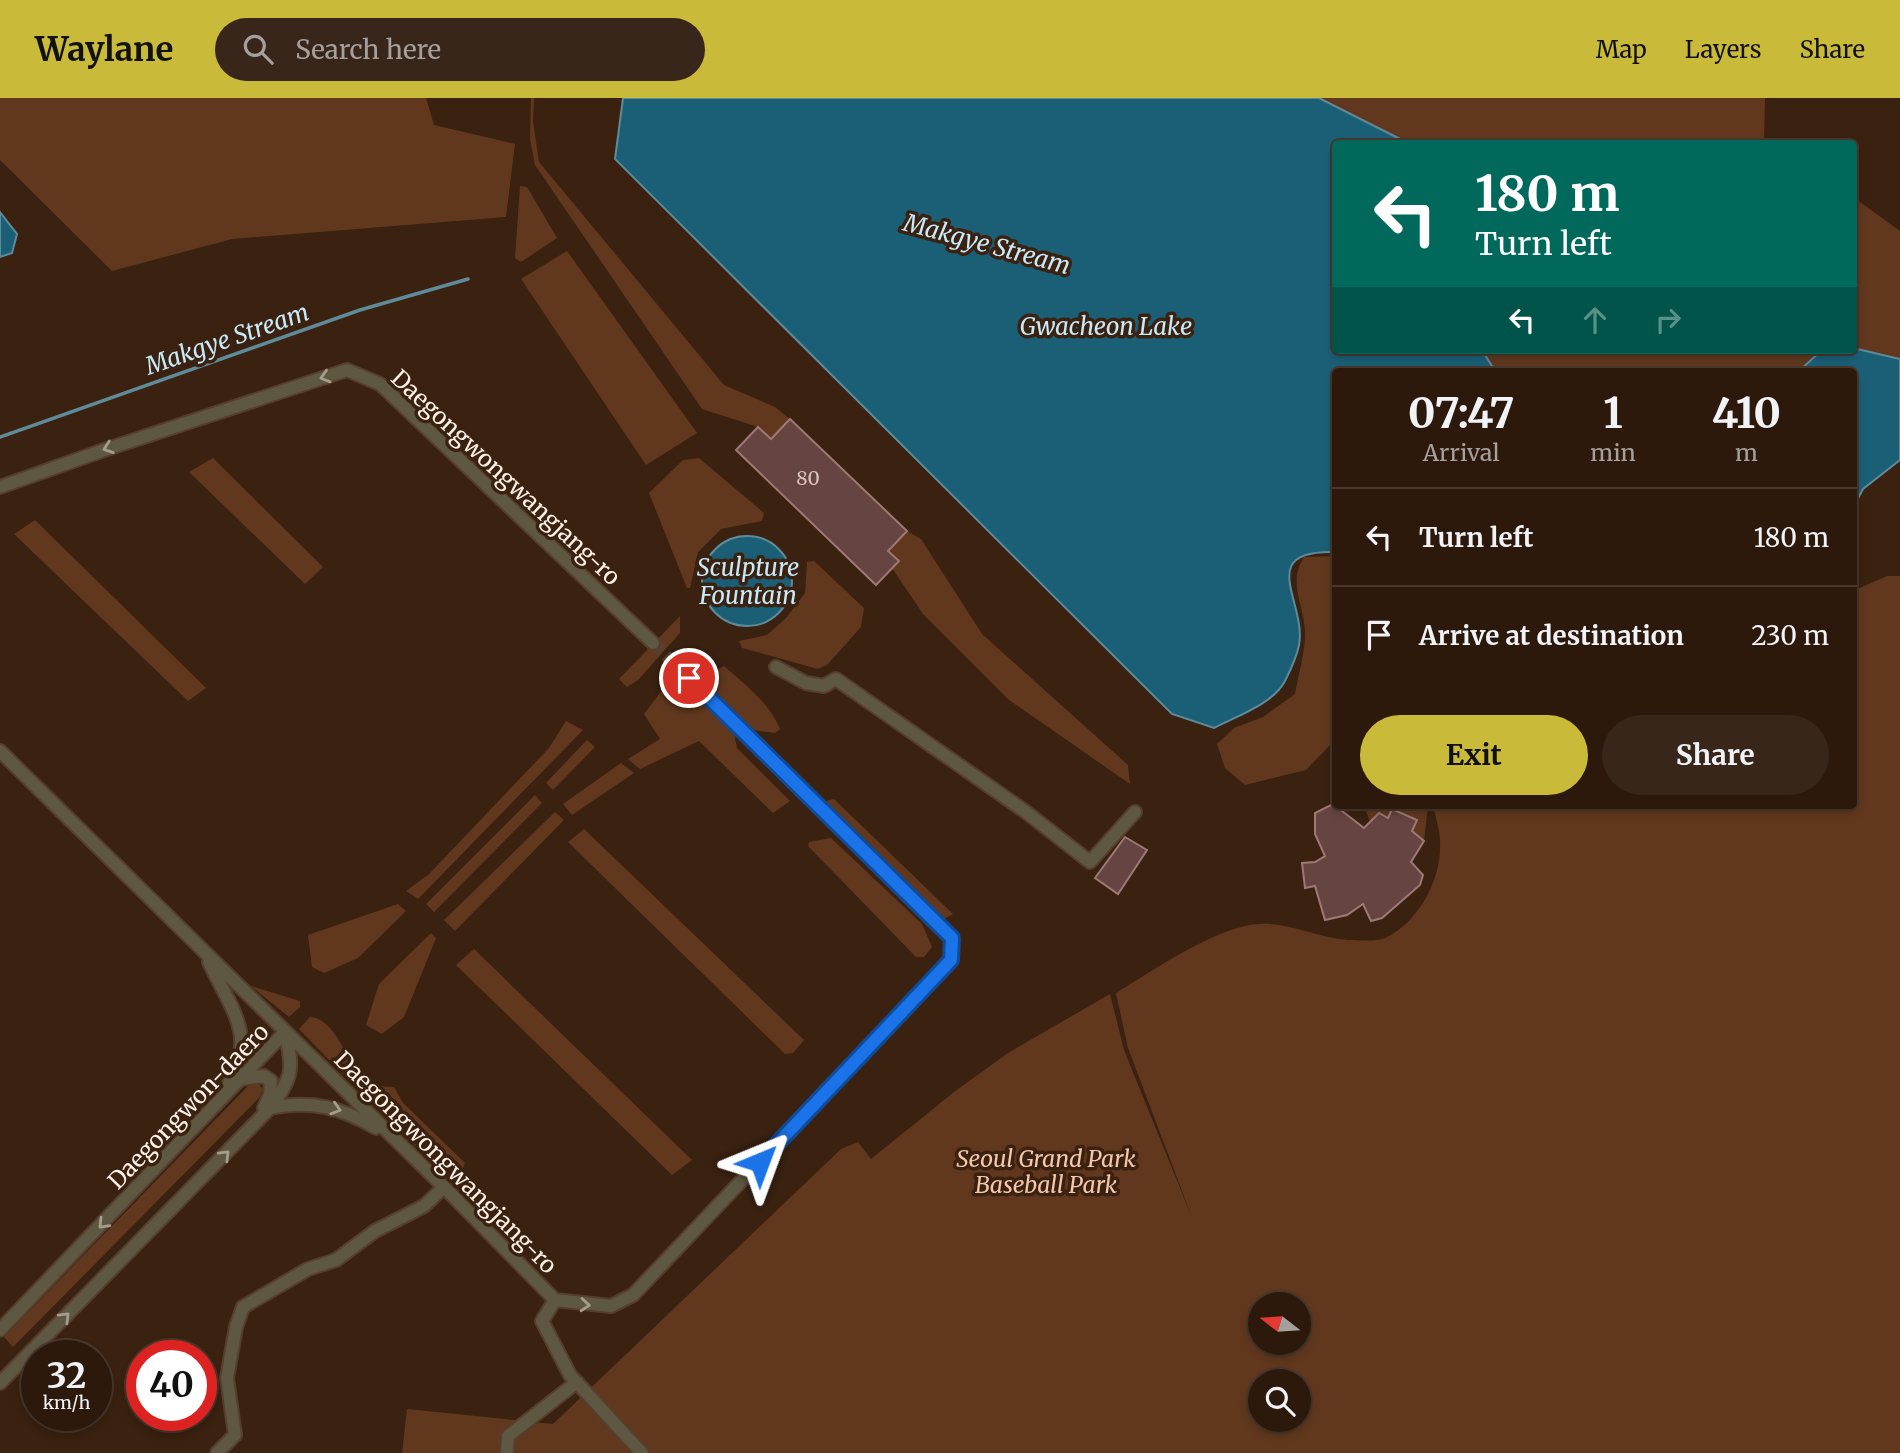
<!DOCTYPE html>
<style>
:root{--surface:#2c190c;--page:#38261a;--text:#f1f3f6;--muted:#a6a09d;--line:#48382d;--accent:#caba39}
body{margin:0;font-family:Merriweather,serif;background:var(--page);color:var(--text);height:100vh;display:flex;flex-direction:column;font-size:26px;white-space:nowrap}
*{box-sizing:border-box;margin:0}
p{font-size:23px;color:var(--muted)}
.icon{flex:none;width:38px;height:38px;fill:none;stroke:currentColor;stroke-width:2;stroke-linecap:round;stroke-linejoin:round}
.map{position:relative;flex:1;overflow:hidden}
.details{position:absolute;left:1332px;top:270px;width:525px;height:441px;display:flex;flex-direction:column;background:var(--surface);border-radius:7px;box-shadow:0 4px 10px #0003,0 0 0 2px var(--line)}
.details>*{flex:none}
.guide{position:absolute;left:1332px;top:42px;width:525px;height:214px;border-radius:7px;box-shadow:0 4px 10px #0003,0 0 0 2px var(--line);background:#00695c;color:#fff;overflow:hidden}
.needle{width:46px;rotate:287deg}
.fabs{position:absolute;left:1248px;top:1194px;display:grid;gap:14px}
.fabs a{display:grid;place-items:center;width:63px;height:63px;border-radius:50%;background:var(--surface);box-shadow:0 4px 10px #0003,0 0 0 2px var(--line);font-size:35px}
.speed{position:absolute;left:21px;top:1242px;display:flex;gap:14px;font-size:35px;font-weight:700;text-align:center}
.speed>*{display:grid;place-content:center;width:91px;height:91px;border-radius:50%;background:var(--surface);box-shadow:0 4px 10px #0003,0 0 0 2px var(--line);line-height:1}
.speed small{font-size:18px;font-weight:400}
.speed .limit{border:10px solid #d22;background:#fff;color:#111}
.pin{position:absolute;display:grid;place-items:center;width:60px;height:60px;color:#fff;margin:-30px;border:4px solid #fff;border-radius:50%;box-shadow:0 2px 7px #0007}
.me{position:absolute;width:77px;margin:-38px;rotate:44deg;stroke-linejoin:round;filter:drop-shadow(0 0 5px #0008)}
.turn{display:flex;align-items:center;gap:24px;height:147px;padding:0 28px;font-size:32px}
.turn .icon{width:91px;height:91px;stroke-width:2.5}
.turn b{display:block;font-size:49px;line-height:60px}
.lanes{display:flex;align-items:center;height:66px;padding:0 28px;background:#0003;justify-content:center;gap:35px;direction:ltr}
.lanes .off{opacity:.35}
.eta{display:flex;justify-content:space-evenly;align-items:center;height:119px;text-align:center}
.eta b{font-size:42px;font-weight:700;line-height:49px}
.action{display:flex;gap:14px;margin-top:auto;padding:14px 28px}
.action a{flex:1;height:80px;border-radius:42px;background:var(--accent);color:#111;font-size:28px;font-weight:700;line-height:80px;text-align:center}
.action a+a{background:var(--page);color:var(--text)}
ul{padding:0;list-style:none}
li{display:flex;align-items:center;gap:21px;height:98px;padding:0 28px;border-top:2px solid var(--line)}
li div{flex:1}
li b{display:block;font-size:26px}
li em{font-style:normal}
header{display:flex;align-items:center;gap:42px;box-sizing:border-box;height:98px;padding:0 35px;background:var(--accent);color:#111}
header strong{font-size:33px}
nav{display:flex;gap:38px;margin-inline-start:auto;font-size:24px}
.search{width:490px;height:63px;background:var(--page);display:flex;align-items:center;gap:18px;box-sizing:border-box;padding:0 24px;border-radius:38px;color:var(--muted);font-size:26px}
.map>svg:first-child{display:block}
.green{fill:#61381e;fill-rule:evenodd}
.water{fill:#1b5f77;stroke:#5f8a99;stroke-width:2}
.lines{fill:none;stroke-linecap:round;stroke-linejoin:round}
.stream{stroke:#5f8a99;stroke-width:3.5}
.building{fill:#664441;stroke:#9e7875;stroke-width:2}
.minor-tunnel{stroke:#584030;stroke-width:12;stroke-dasharray:12 6;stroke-linecap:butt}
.minor-casing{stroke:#563e2e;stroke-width:16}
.minor{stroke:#5e5741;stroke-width:12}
.oneway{stroke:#a69c8c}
.route-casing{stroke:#114b97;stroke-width:18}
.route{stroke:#1a73e8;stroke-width:12}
.labels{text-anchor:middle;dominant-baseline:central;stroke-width:7;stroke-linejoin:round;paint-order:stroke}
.number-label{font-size:19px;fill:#d9c5be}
.street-label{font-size:23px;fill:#fff0e8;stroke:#3a2110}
.park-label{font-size:23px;font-style:italic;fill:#f5c7ac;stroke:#3a2110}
.water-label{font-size:24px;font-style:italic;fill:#c7eafa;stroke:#3a2110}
</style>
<header>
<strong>Waylane</strong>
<div class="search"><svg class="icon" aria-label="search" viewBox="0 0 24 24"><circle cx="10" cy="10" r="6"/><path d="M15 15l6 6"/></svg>Search here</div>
<nav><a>Map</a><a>Layers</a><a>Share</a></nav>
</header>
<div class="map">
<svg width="1900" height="1355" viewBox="0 0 1900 1355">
<rect width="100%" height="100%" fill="#3a2110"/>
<g class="green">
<path d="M 0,0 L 426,0 L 434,27 L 515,46 L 506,119 L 232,141 L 112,173 L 0,62 Z"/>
<path d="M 531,0 L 534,0 L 533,23 L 539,64 L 724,287 L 775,309 L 790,321 L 771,341 L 758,329 L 702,311 L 535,67 L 530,41 Z"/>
<path d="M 1319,0 L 1765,0 L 1764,45 L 1408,45 Z"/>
<path d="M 520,88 L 527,89 L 557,140 L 521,164 L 515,160 Z"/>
<path d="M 1853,99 L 1900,133 L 1900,261 L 1853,250 Z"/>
<path d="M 567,153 L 697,335 L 646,367 L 521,181 Z"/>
<path d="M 1482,252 L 1822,252 L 1799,273 L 1495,273 Z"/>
<path d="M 213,360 L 323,469 L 305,486 L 189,374 Z"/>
<path d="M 699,360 L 764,415 L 762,423 L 721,431 L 698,454 L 690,490 L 687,490 L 649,395 L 683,362 Z"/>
<path d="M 35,422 L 206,590 L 188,603 L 14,436 Z"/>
<path d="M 907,433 L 921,441 L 982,536 L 1128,667 L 1130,686 L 1009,602 L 923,516 L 892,470 L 898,463 L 888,453 Z"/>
<path d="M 1335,458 L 1335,642 L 1306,672 L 1245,687 L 1225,670 L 1217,646 L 1234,630 L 1263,619 L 1295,596 C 1298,578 1304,558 1305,540 C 1307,511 1286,487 1304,459 Z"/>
<path d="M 814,463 L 864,510 L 861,529 L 827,567 L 818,571 L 742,550 L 739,543 L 767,537 L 786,520 L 805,495 L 807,464 Z"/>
<path d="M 1887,478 L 1900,478 L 1900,1355 L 402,1355 L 407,1311 L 553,1326 L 841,1051 L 858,1044 L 871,1061 L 954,994 L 1008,955 L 1110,896 L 1124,952 L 1193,1122 L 1128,950 L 1116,895 C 1152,873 1217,828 1259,826 C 1288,824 1318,840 1348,842 C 1358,842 1376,844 1385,840 C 1419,824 1442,781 1440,743 C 1440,732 1435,719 1433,707 L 1853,707 L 1853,493 ZM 1260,1206 L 1298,1206 L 1298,1244 L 1260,1244 ZM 1260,1283 L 1298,1283 L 1298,1321 L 1260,1321 Z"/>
<path d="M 680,518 L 680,535 L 638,582 L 627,589 L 619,581 Z"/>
<path d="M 696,551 L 707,561 L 680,589 L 685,589 L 734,635 L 737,650 L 790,703 L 773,715 L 699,643 L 640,671 L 628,661 L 660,641 L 644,616 L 662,592 L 662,587 Z"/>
<path d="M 710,563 L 718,571 L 724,568 C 745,587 769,604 780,631 L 775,635 L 754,632 L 698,580 Z"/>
<path d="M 566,623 L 583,632 L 418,801 L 406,793 L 429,776 L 549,650 Z"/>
<path d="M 587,642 L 595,649 L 553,692 L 546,685 Z"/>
<path d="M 621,665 L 634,675 L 572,717 L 563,706 Z"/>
<path d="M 535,697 L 542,705 L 434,814 L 426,806 Z"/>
<path d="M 834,701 L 953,816 L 944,821 L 822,704 Z"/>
<path d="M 1364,707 L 1428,707 L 1424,743 L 1412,733 L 1416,722 L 1393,711 L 1388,720 L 1379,715 L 1370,724 Z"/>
<path d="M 555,714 L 564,722 L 455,833 L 444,822 Z"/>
<path d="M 584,731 L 804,942 L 793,955 L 785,956 L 568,744 Z"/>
<path d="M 831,740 L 922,826 L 932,849 L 924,859 L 916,859 L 808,748 L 809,744 Z"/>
<path d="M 398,806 L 406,813 L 358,860 L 324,875 L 312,869 L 308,837 Z"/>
<path d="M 431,835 L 436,840 L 404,919 L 382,936 L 366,927 L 379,886 Z"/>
<path d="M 474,851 L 692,1062 L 672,1077 L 456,867 Z"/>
<path d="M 251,888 L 300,903 L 300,909 L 289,919 Z"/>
<path d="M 310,919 C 336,919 357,978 365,999 L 299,931 Z"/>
<path d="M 258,985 L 263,991 L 260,999 L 13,1249 L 4,1239 L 250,986 Z"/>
<path d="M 375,988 L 394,989 L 403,1005 L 465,1065 L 459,1080 L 451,1085 L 381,1013 Z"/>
</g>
<g class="water">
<path d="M 623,0 L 1319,0 L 1408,45 L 1335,46 L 1335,252 L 1482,252 L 1495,273 L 1335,273 L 1335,454 C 1254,452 1307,504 1299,547 C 1297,558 1290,573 1285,583 C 1273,606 1237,618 1214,630 L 1172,616 L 615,61 Z"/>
<path d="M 0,114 L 17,136 L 12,155 L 0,159 Z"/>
<path d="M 1853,250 L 1900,261 L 1900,362 L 1863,391 L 1853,410 L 1853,273 L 1799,273 L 1822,252 Z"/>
<circle cx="747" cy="483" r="45"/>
</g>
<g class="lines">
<path class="stream" d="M 0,339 L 360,212 L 468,181"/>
</g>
<g class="building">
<path d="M 790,321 L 907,433 L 888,453 L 899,463 L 876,487 L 736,352 L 758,329 L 771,341 Z"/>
<path d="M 1333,706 L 1364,730 L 1379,715 L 1388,720 L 1392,711 L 1417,722 L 1412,733 L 1424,743 L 1411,764 L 1423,777 L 1420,787 L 1382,820 L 1371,823 L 1363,806 L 1347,817 L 1325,822 L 1315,788 L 1305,790 L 1302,765 L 1315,764 L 1325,758 L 1315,736 L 1315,715 Z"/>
<path d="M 1125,739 L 1147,752 L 1118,796 L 1095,780 Z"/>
</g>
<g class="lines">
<path class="minor-tunnel" d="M 653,545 L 689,580"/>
<defs>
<g id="minor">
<path d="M 0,389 L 107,351 L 347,272 L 380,286 L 653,545"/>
<path d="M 776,569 L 806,585 L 824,588 L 836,581 L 1026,714 L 1090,764 L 1135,714"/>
<path d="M 0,653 L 444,1089 L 555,1202 L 611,1208 L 633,1197 L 951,862 L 952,840 L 689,580"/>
<path d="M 209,864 C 229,908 258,937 229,985"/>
<path d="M 239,981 L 264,978 L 271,983 L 270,997 L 264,1010"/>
<path d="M 270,1010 C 311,1002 341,1009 376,1030"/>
<path d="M 555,1202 L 542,1223 L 570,1277 L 642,1355"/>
<path d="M 0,1232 L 285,934"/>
<path d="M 0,1285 L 270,1010 C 293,979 294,971 285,934"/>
<path d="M 217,1355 L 235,1337 L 227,1280 L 236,1229 L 243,1209 L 308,1171 L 336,1162 L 375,1133 L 424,1108 L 444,1089"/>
<path d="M 507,1355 L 508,1338 L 577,1284"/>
</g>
</defs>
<use href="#minor" class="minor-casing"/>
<use href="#minor" class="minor"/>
</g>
<defs><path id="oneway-chevron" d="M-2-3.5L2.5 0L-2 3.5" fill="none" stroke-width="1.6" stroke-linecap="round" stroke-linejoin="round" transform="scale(1.75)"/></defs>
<g class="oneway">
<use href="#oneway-chevron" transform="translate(325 279) rotate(163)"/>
<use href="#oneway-chevron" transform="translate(108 350) rotate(161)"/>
<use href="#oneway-chevron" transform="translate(336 1011) rotate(17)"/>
<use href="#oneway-chevron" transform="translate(225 1057) rotate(-45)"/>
<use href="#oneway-chevron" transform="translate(103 1126) rotate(134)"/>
<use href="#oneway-chevron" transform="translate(585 1207) rotate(5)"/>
<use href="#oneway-chevron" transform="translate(65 1219) rotate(-45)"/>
</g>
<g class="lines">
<defs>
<path id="route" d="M 689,580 L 952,840 L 951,862 L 760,1064"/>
</defs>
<use href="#route" class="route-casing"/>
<use href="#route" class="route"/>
</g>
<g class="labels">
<g class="number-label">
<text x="808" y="380">80</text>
</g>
<g class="street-label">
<text transform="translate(506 379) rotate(43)">Daegongwongwangjang-ro</text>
<text transform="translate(188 1008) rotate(-46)">Daegongwon-daero</text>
<text transform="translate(446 1064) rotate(45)">Daegongwongwangjang-ro</text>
</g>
<g class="park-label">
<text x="1046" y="1060">Seoul Grand Park<tspan x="1046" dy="26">Baseball Park</tspan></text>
</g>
<g class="water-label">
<text transform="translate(987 146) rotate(15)">Makgye Stream</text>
<text x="1106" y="228">Gwacheon Lake</text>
<text transform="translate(227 241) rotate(-19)">Makgye Stream</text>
<text x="748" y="469">Sculpture<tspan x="748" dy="28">Fountain</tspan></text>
</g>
</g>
</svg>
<div class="fabs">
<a><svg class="needle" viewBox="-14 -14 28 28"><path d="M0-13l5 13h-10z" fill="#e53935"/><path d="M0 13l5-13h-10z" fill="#a6a09d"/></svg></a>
<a><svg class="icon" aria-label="search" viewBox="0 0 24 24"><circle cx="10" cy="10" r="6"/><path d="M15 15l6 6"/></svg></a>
</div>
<div class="speed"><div>32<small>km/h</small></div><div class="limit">40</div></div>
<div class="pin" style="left:689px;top:580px;background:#d93025"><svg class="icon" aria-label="arrive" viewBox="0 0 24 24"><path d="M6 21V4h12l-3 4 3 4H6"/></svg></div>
<svg class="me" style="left:760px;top:1064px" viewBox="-20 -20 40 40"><path d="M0-17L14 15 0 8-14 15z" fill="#1a73e8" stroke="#fff" stroke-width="4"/></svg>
<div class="guide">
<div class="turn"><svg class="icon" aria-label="left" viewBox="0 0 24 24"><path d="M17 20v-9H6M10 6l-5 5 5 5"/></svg><div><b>180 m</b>Turn left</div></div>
<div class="lanes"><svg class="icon" aria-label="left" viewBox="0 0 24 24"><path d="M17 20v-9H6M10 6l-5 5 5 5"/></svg><svg class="icon off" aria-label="ahead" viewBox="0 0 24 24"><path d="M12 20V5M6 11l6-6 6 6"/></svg><svg class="icon off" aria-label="right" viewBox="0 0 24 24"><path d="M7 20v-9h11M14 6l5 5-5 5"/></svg></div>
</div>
<section class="details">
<div class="eta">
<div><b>07:47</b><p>Arrival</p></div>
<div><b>1</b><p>min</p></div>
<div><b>410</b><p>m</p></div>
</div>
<ul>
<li><svg class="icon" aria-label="left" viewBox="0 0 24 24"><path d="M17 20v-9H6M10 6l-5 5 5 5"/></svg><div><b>Turn left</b></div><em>180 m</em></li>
<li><svg class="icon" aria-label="arrive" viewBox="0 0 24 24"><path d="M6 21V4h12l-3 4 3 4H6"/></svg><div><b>Arrive at destination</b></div><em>230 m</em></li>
</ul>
<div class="action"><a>Exit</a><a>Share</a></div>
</section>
</div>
